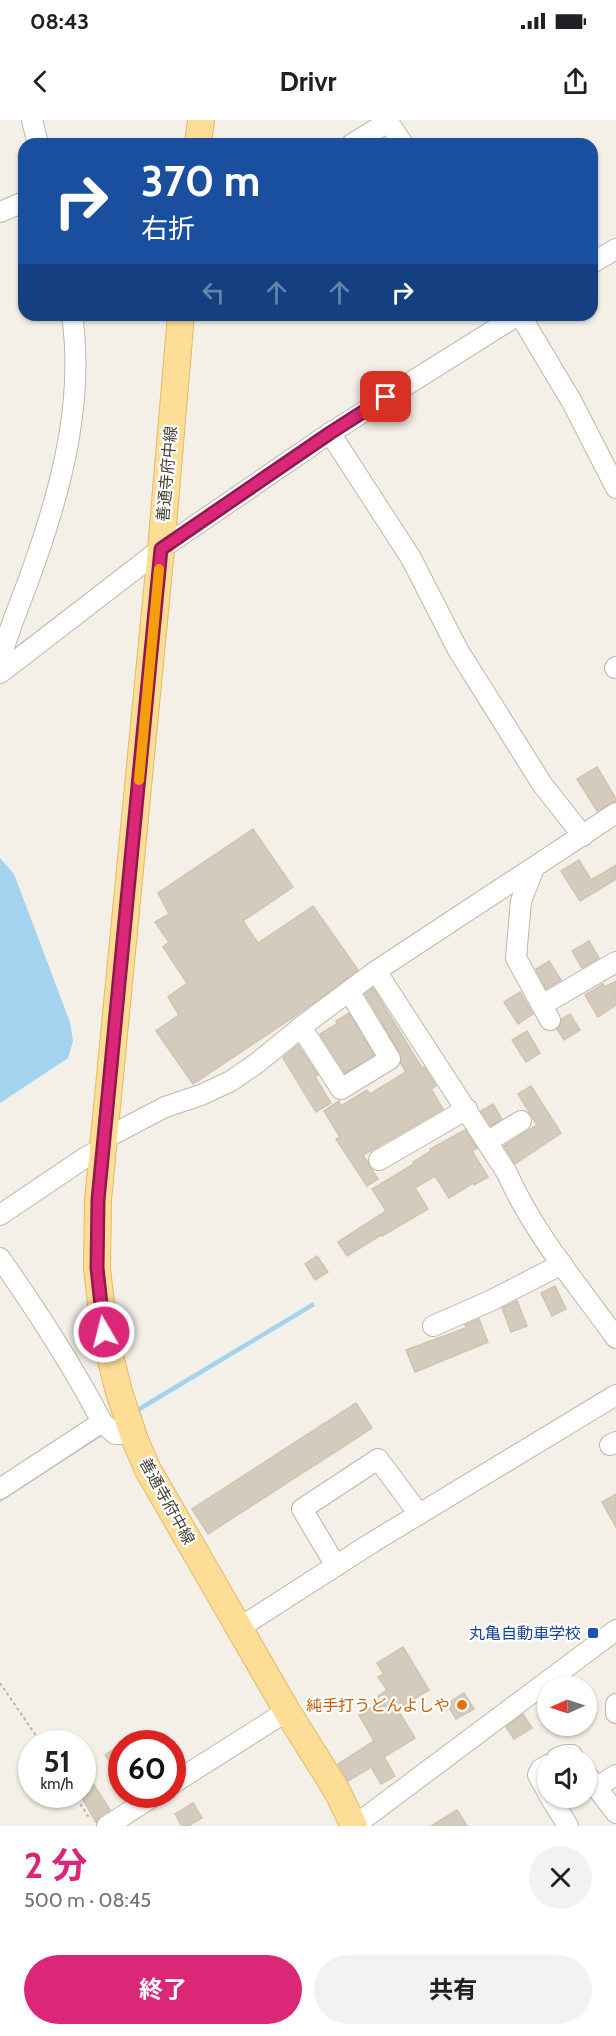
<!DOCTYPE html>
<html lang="ja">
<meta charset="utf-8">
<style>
:root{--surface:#fff;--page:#f2f2f2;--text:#202124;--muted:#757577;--accent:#db2777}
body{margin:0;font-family:Cabin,"Noto Sans JP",sans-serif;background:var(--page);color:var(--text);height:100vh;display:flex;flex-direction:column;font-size:22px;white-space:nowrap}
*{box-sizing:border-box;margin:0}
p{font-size:20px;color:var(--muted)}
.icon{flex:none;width:33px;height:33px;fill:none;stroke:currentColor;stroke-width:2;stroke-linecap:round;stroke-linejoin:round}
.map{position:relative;height:1706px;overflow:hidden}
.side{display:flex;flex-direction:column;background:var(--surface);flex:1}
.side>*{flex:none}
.top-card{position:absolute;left:18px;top:18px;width:580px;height:183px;border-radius:18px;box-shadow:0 2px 4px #0004;background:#1a4fa0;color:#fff;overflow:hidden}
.needle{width:39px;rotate:267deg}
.fabs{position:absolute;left:537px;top:1556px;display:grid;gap:12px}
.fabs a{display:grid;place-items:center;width:60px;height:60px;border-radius:50%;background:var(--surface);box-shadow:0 2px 4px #0004;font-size:30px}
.speed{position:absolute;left:18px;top:1610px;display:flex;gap:12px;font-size:30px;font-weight:700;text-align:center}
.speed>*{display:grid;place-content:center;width:78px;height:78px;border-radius:50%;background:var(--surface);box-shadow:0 2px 4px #0004;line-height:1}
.speed small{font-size:15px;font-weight:400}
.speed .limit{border:9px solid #d22;background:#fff;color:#111}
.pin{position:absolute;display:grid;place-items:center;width:51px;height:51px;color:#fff;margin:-26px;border-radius:12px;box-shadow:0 3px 9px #0006}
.me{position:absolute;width:66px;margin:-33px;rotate:352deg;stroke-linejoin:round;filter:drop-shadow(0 0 4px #0008)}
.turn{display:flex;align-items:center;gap:21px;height:126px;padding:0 24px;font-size:27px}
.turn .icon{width:78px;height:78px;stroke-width:2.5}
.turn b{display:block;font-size:42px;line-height:51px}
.lanes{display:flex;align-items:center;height:57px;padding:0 24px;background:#0003;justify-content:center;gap:30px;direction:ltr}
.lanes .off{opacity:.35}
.round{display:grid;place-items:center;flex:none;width:63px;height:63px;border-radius:32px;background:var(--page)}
.head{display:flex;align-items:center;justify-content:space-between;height:102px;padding:0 24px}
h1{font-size:36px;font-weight:700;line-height:45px;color:var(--accent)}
.button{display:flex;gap:12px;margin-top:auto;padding:12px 24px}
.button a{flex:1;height:69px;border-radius:36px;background:var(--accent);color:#fff;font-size:24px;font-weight:700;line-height:69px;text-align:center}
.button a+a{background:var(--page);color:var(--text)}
.status{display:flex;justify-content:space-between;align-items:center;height:42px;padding:0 30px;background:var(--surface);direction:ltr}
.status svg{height:16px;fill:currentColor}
header{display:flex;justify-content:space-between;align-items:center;height:78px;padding:0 24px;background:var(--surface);font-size:27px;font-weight:700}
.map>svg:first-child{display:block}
.water{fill:#a4d3f0}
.building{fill:#d5cbbd;stroke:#d0c3b0;stroke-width:1.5}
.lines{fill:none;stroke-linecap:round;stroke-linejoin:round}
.minor-casing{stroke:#bfb7aa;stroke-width:22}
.major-casing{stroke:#e4ba65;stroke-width:28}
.path{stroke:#c1b29b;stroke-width:2;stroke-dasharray:3 3;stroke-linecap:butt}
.minor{stroke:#fff;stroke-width:20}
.major{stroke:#fedd96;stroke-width:26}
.route-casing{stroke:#8e194d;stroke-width:15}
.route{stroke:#db2777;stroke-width:10}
.slow{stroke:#f59e0b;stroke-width:10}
.transit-dot{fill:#1a4fb4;stroke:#fff;stroke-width:2}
.food-dot{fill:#e8710a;stroke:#fff;stroke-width:2}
.labels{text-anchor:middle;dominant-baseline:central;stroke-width:4.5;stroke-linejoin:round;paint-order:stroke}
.street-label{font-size:16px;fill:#474036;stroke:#fff}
.transit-label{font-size:16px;fill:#164399;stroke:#fff;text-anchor:end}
.food-label{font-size:16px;fill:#c56008;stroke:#fff;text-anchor:end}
</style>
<div class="status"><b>08:43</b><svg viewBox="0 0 49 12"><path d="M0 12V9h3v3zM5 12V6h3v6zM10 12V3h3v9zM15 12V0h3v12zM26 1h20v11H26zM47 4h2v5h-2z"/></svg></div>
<header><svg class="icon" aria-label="back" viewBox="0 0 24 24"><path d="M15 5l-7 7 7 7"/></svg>Drivr<svg class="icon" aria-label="share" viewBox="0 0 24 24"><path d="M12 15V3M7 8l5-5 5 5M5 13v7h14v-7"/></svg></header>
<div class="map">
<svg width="616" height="1706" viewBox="0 0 616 1706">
<rect width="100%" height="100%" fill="#f4f0e7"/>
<g class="water">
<path d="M 0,738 L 14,754 L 70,902 L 73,921 L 68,938 L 0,983 Z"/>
<path d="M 313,1182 L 315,1186 L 139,1292 L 0,1382 L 0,1377 L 138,1287 Z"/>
</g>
<g class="building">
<path d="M 597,647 L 616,679 L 616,681 L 597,691 L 577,659 Z"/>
<path d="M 253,709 L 293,767 L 243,801 L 258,823 L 313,786 L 358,850 L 304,890 L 193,964 L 156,911 L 179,895 L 168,877 L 187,863 L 163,827 L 169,822 L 155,802 L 169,794 L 158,773 Z"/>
<path d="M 579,740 L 591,760 L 616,745 L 616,759 L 580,781 L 561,751 Z"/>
<path d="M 589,821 L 599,838 L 582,848 L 572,831 Z"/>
<path d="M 549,841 L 561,860 L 546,869 L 536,849 Z"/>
<path d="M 616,861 L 616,885 L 598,897 L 585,875 L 603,864 L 605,867 Z"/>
<path d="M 373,868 L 422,948 L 424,947 L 436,966 L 431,969 L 443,989 L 363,1035 L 378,1059 L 367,1066 L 336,1019 L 340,1017 L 324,991 L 339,981 L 341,986 L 367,970 L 370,974 L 406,952 L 401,944 L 400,933 L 365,874 Z"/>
<path d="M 520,872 L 533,894 L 518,904 L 504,882 Z"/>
<path d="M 349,893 L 374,935 L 345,953 L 320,914 L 337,904 L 336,901 Z"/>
<path d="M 570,894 L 580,910 L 564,920 L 557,909 L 560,906 L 562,899 Z"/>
<path d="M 527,911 L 540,933 L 526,942 L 512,920 Z"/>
<path d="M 298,925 L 318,955 L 315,957 L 331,983 L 316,992 L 283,938 Z"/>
<path d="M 531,966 L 561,1013 L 515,1044 L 504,1026 L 537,1005 L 518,974 Z"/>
<path d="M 493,984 L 502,999 L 491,1006 L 481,991 Z"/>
<path d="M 465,1010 L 477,1028 L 472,1031 L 488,1057 L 474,1065 L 473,1063 L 449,1078 L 435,1056 L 415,1068 L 428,1089 L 382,1116 L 381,1115 L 347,1136 L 338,1122 L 386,1091 L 372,1069 L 414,1044 L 413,1042 L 431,1031 L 430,1029 Z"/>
<path d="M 317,1136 L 328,1152 L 315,1160 L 305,1144 Z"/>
<path d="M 555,1166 L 566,1189 L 552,1196 L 541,1173 Z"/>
<path d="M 517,1181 L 527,1206 L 511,1212 L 502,1188 Z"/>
<path d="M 479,1199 L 488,1222 L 415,1252 L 406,1230 L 466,1208 L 465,1205 Z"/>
<path d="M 356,1283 L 372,1308 L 208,1414 L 192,1389 Z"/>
<path d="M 616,1374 L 616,1407 L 602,1382 Z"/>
<path d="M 403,1527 L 429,1570 L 397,1589 L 415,1618 L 384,1637 L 395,1656 L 381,1664 L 371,1647 L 348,1661 L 338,1644 L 374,1621 L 359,1595 L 381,1582 L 378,1576 L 387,1570 L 378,1557 L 384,1554 L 377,1543 Z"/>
<path d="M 464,1573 L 474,1589 L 456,1599 L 447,1584 Z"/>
<path d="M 523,1594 L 532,1608 L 514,1619 L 506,1607 Z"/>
<path d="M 122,1624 L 122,1660 L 105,1635 Z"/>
<path d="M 82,1646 L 110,1690 L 100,1696 L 96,1702 L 82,1678 Z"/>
<path d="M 193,1683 L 202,1698 L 188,1706 L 182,1706 L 175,1694 Z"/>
<path d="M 457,1690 L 467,1706 L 431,1706 Z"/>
</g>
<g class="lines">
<defs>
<g id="minor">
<path d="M 32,0 L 38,24"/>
<path d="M 387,0 L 403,24"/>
<path d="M 352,24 L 388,2"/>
<path d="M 0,92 L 24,82"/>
<path d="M 592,143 L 616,129"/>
<path d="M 520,195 L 572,282 L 616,368"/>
<path d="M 330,313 L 411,438 L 458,530 L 542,664 L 583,716"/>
<path d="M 0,541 C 9,507 24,475 35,442 C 63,363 84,278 72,195"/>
<path d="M 615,548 L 616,547"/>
<path d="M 0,553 L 161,429 L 330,313 L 518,195"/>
<path d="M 534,748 L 521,781 L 516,838 L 550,900"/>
<path d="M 376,851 L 507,1053 C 534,1114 578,1165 616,1218"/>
<path d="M 542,885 L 616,842"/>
<path d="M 301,907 L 341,969 L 390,939 L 349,871"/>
<path d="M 104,1019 L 165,987 L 201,975 L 231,961 L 257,943 L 305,904 L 376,851 L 616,693"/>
<path d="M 487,1022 L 521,1001"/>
<path d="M 379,1040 L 467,989"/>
<path d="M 0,1095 L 86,1037 L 104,1028"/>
<path d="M 0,1138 C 37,1191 72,1244 102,1302"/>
<path d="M 433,1206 L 490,1181 L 562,1144"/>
<path d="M 610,1325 L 616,1322"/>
<path d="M 0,1369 L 102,1302 L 115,1314 L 122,1314 L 132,1311"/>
<path d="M 336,1446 L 302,1389 L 378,1339 L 419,1394"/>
<path d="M 239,1508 L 373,1422 L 616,1275"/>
<path d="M 616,1584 L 616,1593"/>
<path d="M 557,1638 L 566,1635 L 572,1635 L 574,1638"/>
<path d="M 548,1645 L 541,1649 L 538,1655 L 548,1673"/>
<path d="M 586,1654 L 616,1693"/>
<path d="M 172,1664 L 287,1591"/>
<path d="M 597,1667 L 616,1655"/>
<path d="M 550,1677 L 568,1706"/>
<path d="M 107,1706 L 157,1674"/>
<path d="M 354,1706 L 616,1510"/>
</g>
<g id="major">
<path d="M 198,24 L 201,0"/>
<path d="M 181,195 L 161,429 L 98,1080 L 97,1148 L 104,1212 L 119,1272 L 135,1320 L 148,1350 L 287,1591 L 337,1671 L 354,1706"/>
</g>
</defs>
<use href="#minor" class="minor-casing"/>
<use href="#major" class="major-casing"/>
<g class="path">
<path d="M 0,1563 L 41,1623"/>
<path d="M 74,1674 L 90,1699"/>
</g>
<use href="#minor" class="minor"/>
<use href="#major" class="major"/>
</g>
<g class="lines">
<defs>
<path id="route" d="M 104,1212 L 97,1148 L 98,1080 L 161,429 L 330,313 L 386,277"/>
</defs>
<use href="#route" class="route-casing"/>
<use href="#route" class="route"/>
<path class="slow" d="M 139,660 L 159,449"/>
</g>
<rect class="transit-dot" x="587" y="1507" width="12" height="12" rx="3"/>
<circle class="food-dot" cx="462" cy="1585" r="6"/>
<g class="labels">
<g class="street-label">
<text transform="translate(167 354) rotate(-85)">善通寺府中線</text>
<text transform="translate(167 1381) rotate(61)">善通寺府中線</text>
</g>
<g class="transit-label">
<text x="581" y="1513">丸亀自動車学校</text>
</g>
<g class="food-label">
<text x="450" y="1585">純手打うどんよしや</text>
</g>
</g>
</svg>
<div class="fabs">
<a><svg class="needle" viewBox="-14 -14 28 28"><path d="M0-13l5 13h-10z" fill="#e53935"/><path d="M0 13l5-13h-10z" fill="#757577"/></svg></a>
<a><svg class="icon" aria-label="sound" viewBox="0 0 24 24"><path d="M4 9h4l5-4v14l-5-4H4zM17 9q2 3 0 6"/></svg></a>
</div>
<div class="speed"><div>51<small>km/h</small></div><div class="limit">60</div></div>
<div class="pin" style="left:386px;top:277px;background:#d93025"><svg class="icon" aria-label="arrive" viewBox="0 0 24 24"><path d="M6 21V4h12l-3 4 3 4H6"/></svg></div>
<svg class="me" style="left:104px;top:1212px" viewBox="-20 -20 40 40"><circle r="17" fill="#db2777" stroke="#fff" stroke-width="3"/><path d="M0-11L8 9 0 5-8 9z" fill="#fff"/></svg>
<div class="top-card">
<div class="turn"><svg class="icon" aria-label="right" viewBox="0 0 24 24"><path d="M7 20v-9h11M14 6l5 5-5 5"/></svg><div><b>370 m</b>右折</div></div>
<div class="lanes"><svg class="icon off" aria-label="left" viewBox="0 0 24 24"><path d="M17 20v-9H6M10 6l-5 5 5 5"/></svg><svg class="icon off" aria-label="ahead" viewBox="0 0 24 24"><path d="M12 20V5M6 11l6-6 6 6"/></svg><svg class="icon off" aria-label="ahead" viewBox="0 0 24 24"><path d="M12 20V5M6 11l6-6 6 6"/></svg><svg class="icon" aria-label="right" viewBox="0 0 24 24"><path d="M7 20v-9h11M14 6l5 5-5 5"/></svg></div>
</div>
</div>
<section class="side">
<div class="head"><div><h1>2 分</h1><p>500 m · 08:45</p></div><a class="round"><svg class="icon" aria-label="close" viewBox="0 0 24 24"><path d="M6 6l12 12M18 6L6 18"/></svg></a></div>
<div class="button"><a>終了</a><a>共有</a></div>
</section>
